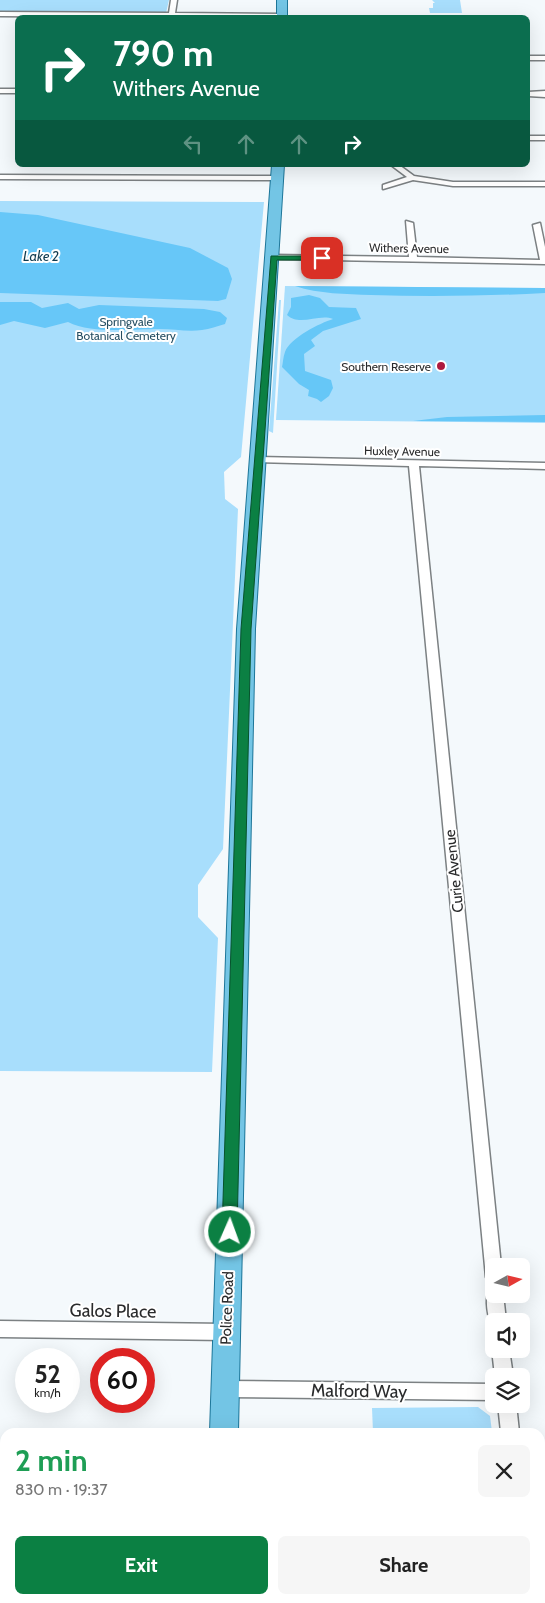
<!DOCTYPE html>
<meta charset="utf-8">
<style>
:root{--surface:#fff;--page:#f6f6f6;--text:#222;--muted:#767676;--accent:#0b8043}
body{margin:0;font-family:Cabin,sans-serif;background:var(--page);color:var(--text);height:100vh;display:flex;flex-direction:column;font-size:19px;white-space:nowrap}
*{box-sizing:border-box;margin:0}
p{font-size:16px;color:var(--muted)}
.icon{flex:none;width:28px;height:28px;fill:none;stroke:currentColor;stroke-width:2;stroke-linecap:round;stroke-linejoin:round}
.map{position:relative;flex:1;overflow:hidden}
.drawer{position:absolute;left:0px;top:1428px;width:545px;height:176px;display:flex;flex-direction:column;background:var(--surface);border-radius:15px 15px 0 0;box-shadow:0 5px 20px #0002}
.drawer>*{flex:none}
.top-card{position:absolute;left:15px;top:15px;width:515px;height:152px;border-radius:8px;box-shadow:0 5px 20px #0002;background:#0b6e4f;color:#fff;overflow:hidden}
.needle{width:32px;rotate:82deg}
.buttons{position:absolute;left:485px;top:1258px;display:grid;gap:10px}
.buttons a{display:grid;place-items:center;width:45px;height:45px;border-radius:8px;background:var(--surface);box-shadow:0 5px 20px #0002;font-size:25px}
.speed{position:absolute;left:15px;top:1348px;display:flex;gap:10px;font-size:25px;font-weight:700;text-align:center}
.speed>*{display:grid;place-content:center;width:65px;height:65px;border-radius:50%;background:var(--surface);box-shadow:0 5px 20px #0002;line-height:1}
.speed small{font-size:12px;font-weight:400}
.speed .limit{border:8px solid #d22;background:#fff;color:#111}
.pin{position:absolute;display:grid;place-items:center;width:42px;height:42px;color:#fff;margin:-21px;border-radius:10px;box-shadow:0 2px 8px #0006}
.me{position:absolute;width:55px;margin:-28px;rotate:2deg;stroke-linejoin:round;filter:drop-shadow(0 0 4px #0008)}
.turn{display:flex;align-items:center;gap:18px;height:105px;padding:0 15px;font-size:22px}
.turn .icon{width:65px;height:65px;stroke-width:2.5}
.turn b{display:block;font-size:35px;line-height:42px}
.lanes{display:flex;align-items:center;height:48px;padding:0 15px;background:#0003;justify-content:center;gap:25px;direction:ltr}
.lanes .off{opacity:.35}
.round{display:grid;place-items:center;flex:none;width:52px;height:52px;border-radius:8px;background:var(--page)}
.head{display:flex;align-items:center;justify-content:space-between;height:85px;padding:0 15px}
h1{font-size:30px;font-weight:700;line-height:38px;color:#1e9e55}
.cta{display:flex;gap:10px;margin-top:auto;padding:10px 15px}
.cta a{flex:1;height:58px;border-radius:8px;background:var(--accent);color:#fff;font-size:20px;font-weight:700;line-height:58px;text-align:center}
.cta a+a{background:var(--page);color:var(--text)}
.map>svg:first-child{display:block}
.green{fill:#a8defc}
.forest{fill:#66c7f7}
.water{fill:#67c7f8}
.lines{fill:none;stroke-linecap:round;stroke-linejoin:round}
.minor-casing{stroke:#7c8183;stroke-width:3}
.tertiary-casing{stroke:#7c8183;stroke-width:3}
.primary-casing{stroke:#1d7699;stroke-width:2}
.minor{fill:#fff;fill-rule:evenodd}
.tertiary{fill:#fff;fill-rule:evenodd}
.primary{fill:#73c5e5;fill-rule:evenodd}
.route{fill:#0b8043;stroke:#07532c}
.poi-dot{fill:#ae1a3f;stroke:#fff;stroke-width:2}
.labels{text-anchor:middle;dominant-baseline:central;stroke-width:4;stroke-linejoin:round;paint-order:stroke}
.far-street-label{font-size:12px;fill:#2a2b2c;stroke:#fff}
.far-park-label{font-size:12px;fill:#264f63;stroke:#fff}
.far-poi-label{font-size:12px;fill:#2a2b2c;stroke:#fff;text-anchor:end}
.far-water-label{font-size:14px;font-style:italic;fill:#103b4f;stroke:#fff}
.street-label{font-size:15px;fill:#2a2b2c;stroke:#fff}
.near-street-label{font-size:18px;fill:#2a2b2c;stroke:#fff}
</style>
<div class="map">
<svg width="545" height="1603" viewBox="0 0 545 1603">
<rect width="100%" height="100%" fill="#f4f9fc"/>
<g class="green">
<path d="M 0,0 L 169,0 L 166,13 L 0,12 Z"/>
<path d="M 432,0 L 460,0 L 462,13 L 430,13 L 429,8 L 433,8 L 433,3 L 435,3 Z"/>
<path d="M 0,201 L 264,202 L 241,457 L 224,472 L 225,499 L 238,509 L 223,849 L 198,885 L 198,917 L 218,938 L 212,1072 L 0,1071 Z"/>
<path d="M 285,286 L 545,288 L 545,423 L 276,420 Z"/>
<path d="M 279,300 L 281,300 L 273,433 L 269,431 Z"/>
<path d="M 478,1407 L 490,1416 L 492,1432 L 373,1432 L 372,1408 Z"/>
</g>
<g class="forest">
<path d="M 295,286 L 545,288 L 545,293 C 487,296 429,297 371,295 C 346,294 319,294 295,286 Z"/>
<path d="M 309,295 L 320,298 L 329,307 L 356,308 L 361,319 L 323,331 L 311,340 L 315,346 L 304,354 L 305,371 L 331,380 L 333,388 L 329,396 L 321,402 L 317,399 L 308,396 L 309,390 L 299,384 L 282,367 C 283,363 283,357 285,352 C 290,338 320,323 333,319 C 319,313 300,327 287,315 L 291,307 L 291,298 Z"/>
<path d="M 545,415 L 545,422 L 413,421 L 447,417 Z"/>
</g>
<g class="water">
<path d="M 0,212 L 38,215 L 190,248 L 228,268 L 232,279 L 226,299 L 218,301 L 0,293 Z"/>
<path d="M 0,302 L 31,302 L 42,308 L 68,303 L 79,309 L 99,305 L 204,309 L 220,312 L 227,318 L 225,324 C 217,326 210,329 202,330 C 188,332 174,329 159,329 C 133,329 91,334 68,322 L 45,328 L 14,321 L 0,325 Z"/>
</g>
<g class="lines">
<defs>
<g id="minor">
<path d="M 171,0 L 177,0 L 175,13 L 282,14 L 285,16 L 246,18 L 0,16 L 0,12 L 169,13 Z"/>
<rect x="528" y="56" width="17" height="4"/>
<rect x="0" y="89" width="18" height="4"/>
<rect x="528" y="136" width="17" height="4"/>
<path d="M 391,165 L 399,165 L 414,176 L 453,182 L 545,182 L 545,186 L 453,186 L 413,180 L 383,189 L 383,185 L 407,177 Z"/>
<path d="M 0,175 L 278,176 L 282,178 L 278,180 L 0,179 Z"/>
<path d="M 406,221 L 413,223 L 417,257 L 540,260 L 533,225 L 540,223 L 545,247 L 545,264 L 273,259 L 269,257 L 273,255 L 409,257 Z"/>
<path d="M 258,457 L 545,463 L 545,469 L 419,466 L 501,1266 L 494,1266 L 494,1284 L 488,1282 L 486,1277 L 409,466 L 255,462 L 253,460 Z"/>
<path d="M 494,1287 L 494,1294 L 503,1294 L 506,1321 L 494,1321 L 494,1327 C 487,1320 485,1298 489,1289 Z"/>
<path d="M 0,1321 L 226,1324 L 232,1326 L 234,1332 L 232,1338 L 226,1340 L 0,1337 Z"/>
<path d="M 494,1346 L 494,1349 L 509,1349 L 513,1376 L 495,1376 L 492,1349 Z"/>
<path d="M 224,1381 L 494,1384 L 494,1400 L 224,1397 L 218,1395 L 215,1389 L 218,1383 Z"/>
<path d="M 498,1404 L 516,1404 L 519,1432 L 501,1432 Z"/>
<rect x="540" y="1477" width="5" height="18"/>
<rect x="520" y="1599" width="20" height="4"/>
</g>
<path id="tertiary" d="M 545,91 L 545,97 L 528,96 L 528,92 Z"/>
<g id="primary">
<rect x="277" y="0" width="10" height="18"/>
<path d="M 272,165 L 284,165 L 255,629 L 238,1432 L 210,1432 L 237,629 Z"/>
<rect x="206" y="1599" width="30" height="4"/>
</g>
</defs>
<use href="#minor" class="minor-casing"/>
<use href="#tertiary" class="tertiary-casing"/>
<use href="#primary" class="primary-casing"/>
<use href="#minor" class="minor"/>
<use href="#tertiary" class="tertiary"/>
<use href="#primary" class="primary"/>
</g>
<path class="route" d="M 271,256 L 322,256 L 326,258 L 322,260 L 277,260 L 251,629 L 237,1232 L 235,1237 L 230,1239 L 224,1237 L 222,1232 L 241,629 Z"/>
<circle class="poi-dot" cx="441" cy="366" r="5"/>
<g class="labels">
<g class="far-street-label">
<text transform="translate(409 248) rotate(1)">Withers Avenue</text>
<text transform="translate(402 451) rotate(1)">Huxley Avenue</text>
</g>
<g class="far-park-label">
<text x="126" y="321">Springvale<tspan x="126" dy="14">Botanical Cemetery</tspan></text>
</g>
<g class="far-poi-label">
<text x="431" y="366">Southern Reserve</text>
</g>
<g class="far-water-label">
<text x="41" y="256">Lake 2</text>
</g>
<g class="street-label">
<text transform="translate(454 871) rotate(-96)">Curie Avenue</text>
<text transform="translate(227 1308) rotate(-88)">Police Road</text>
</g>
<g class="near-street-label">
<text transform="translate(113 1311) rotate(1)">Galos Place</text>
<text transform="translate(359 1391) rotate(1)">Malford Way</text>
</g>
</g>
</svg>
<div class="buttons">
<a><svg class="needle" viewBox="-14 -14 28 28"><path d="M0-13l5 13h-10z" fill="#e53935"/><path d="M0 13l5-13h-10z" fill="#767676"/></svg></a>
<a><svg class="icon" aria-label="sound" viewBox="0 0 24 24"><path d="M4 9h4l5-4v14l-5-4H4zM17 9q2 3 0 6"/></svg></a>
<a><svg class="icon" aria-label="layers" viewBox="0 0 24 24"><path d="M12 4l9 5-9 5-9-5zM3 14l9 5 9-5"/></svg></a>
</div>
<div class="speed"><div>52<small>km/h</small></div><div class="limit">60</div></div>
<div class="pin" style="left:322px;top:258px;background:#d93025"><svg class="icon" aria-label="arrive" viewBox="0 0 24 24"><path d="M6 21V4h12l-3 4 3 4H6"/></svg></div>
<svg class="me" style="left:230px;top:1232px" viewBox="-20 -20 40 40"><circle r="17" fill="#0b8043" stroke="#fff" stroke-width="3"/><path d="M0-11L8 9 0 5-8 9z" fill="#fff"/></svg>
<div class="top-card">
<div class="turn"><svg class="icon" aria-label="right" viewBox="0 0 24 24"><path d="M7 20v-9h11M14 6l5 5-5 5"/></svg><div><b>790 m</b>Withers Avenue</div></div>
<div class="lanes"><svg class="icon off" aria-label="left" viewBox="0 0 24 24"><path d="M17 20v-9H6M10 6l-5 5 5 5"/></svg><svg class="icon off" aria-label="ahead" viewBox="0 0 24 24"><path d="M12 20V5M6 11l6-6 6 6"/></svg><svg class="icon off" aria-label="ahead" viewBox="0 0 24 24"><path d="M12 20V5M6 11l6-6 6 6"/></svg><svg class="icon" aria-label="right" viewBox="0 0 24 24"><path d="M7 20v-9h11M14 6l5 5-5 5"/></svg></div>
</div>
<section class="drawer">
<div class="head"><div><h1>2 min</h1><p>830 m · 19:37</p></div><a class="round"><svg class="icon" aria-label="close" viewBox="0 0 24 24"><path d="M6 6l12 12M18 6L6 18"/></svg></a></div>
<div class="cta"><a>Exit</a><a>Share</a></div>
</section>
</div>
